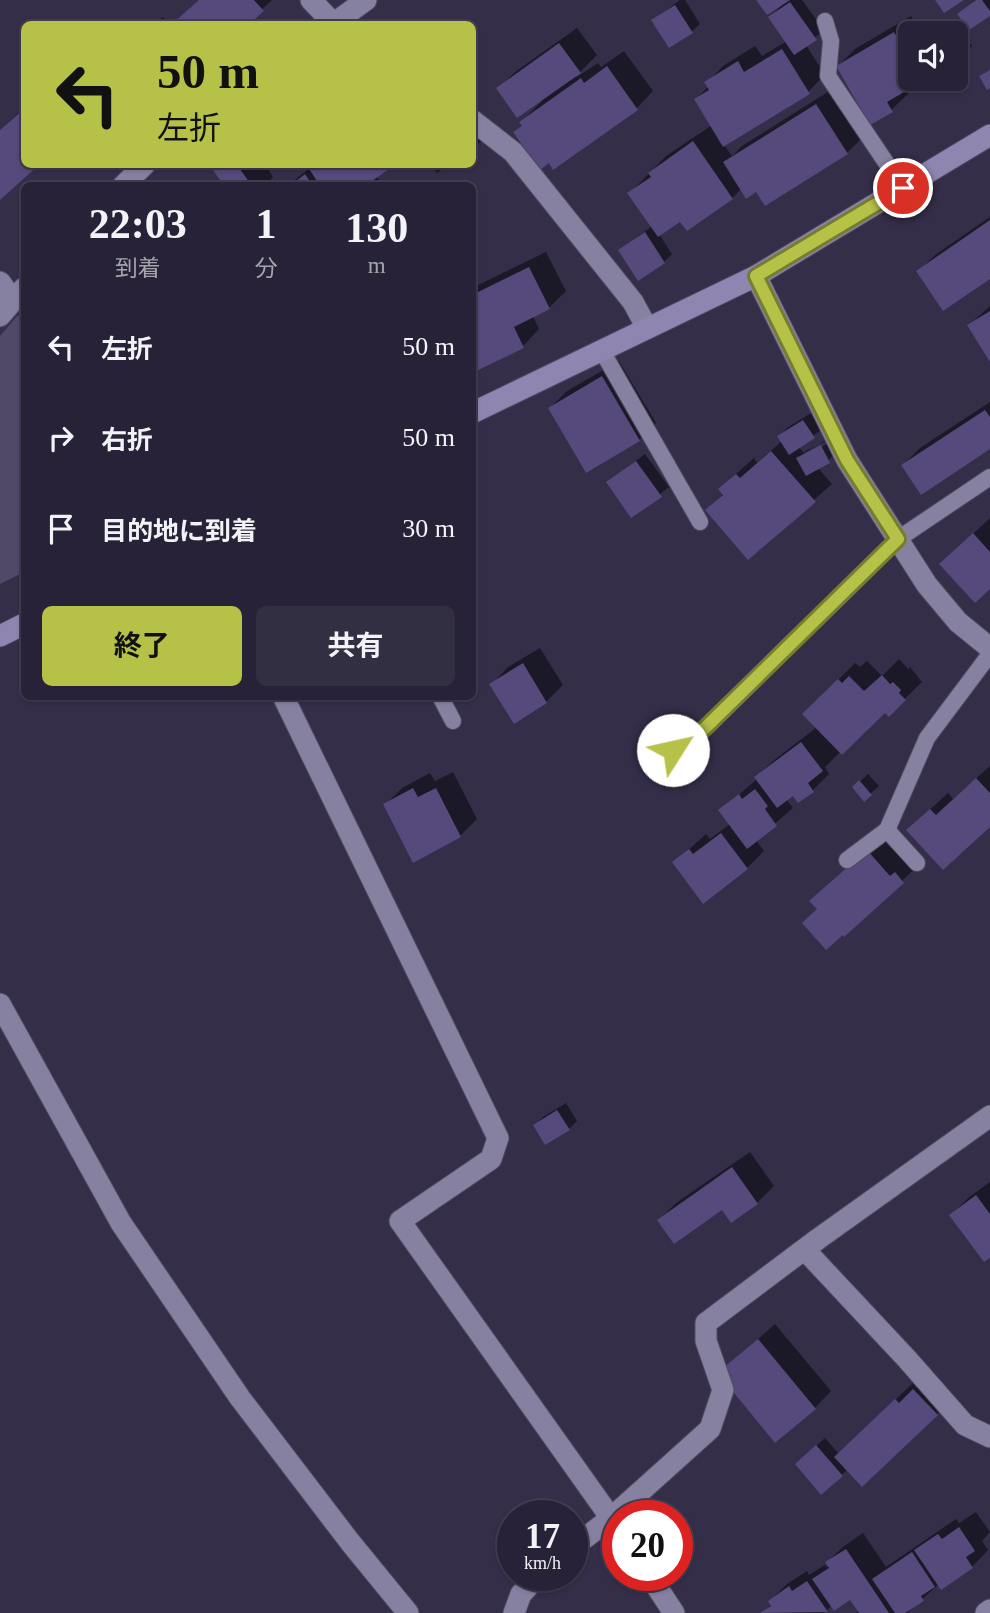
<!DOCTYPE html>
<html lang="ja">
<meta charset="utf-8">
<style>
:root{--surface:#272237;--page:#332f42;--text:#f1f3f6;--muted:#a4a4ad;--line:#433f52;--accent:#b6c148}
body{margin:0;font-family:"Times New Roman","Noto Sans JP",serif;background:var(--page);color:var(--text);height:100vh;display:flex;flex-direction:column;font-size:26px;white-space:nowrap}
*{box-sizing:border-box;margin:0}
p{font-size:23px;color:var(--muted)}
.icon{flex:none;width:38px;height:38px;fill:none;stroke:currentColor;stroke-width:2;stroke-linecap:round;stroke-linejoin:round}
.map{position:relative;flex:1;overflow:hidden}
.side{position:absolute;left:21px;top:182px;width:455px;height:518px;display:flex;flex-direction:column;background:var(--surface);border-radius:10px;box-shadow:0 2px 5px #0004,0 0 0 2px var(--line)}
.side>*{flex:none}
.guide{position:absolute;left:21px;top:21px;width:455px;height:147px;border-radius:10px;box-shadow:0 2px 5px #0004,0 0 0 2px var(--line);background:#b6c148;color:#111;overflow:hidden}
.buttons{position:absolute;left:898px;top:21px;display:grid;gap:14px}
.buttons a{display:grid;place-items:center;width:70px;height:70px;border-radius:10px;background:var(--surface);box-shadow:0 2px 5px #0004,0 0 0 2px var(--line);font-size:35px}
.speed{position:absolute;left:497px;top:1500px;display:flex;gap:14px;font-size:35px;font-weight:700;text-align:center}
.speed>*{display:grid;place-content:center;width:91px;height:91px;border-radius:50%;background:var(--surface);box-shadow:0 2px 5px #0004,0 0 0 2px var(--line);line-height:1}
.speed small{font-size:18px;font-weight:400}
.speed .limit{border:10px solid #d22;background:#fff;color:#111}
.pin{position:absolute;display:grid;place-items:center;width:60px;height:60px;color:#fff;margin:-30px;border:4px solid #fff;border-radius:50%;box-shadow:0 2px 7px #0007}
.me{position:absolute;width:77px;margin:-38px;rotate:55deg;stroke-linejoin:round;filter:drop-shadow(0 0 5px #0008)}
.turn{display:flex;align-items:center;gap:24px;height:147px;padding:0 21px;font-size:32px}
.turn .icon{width:91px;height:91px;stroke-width:2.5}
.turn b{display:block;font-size:49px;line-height:60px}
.eta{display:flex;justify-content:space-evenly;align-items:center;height:119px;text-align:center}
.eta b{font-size:42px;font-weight:700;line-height:49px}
.primary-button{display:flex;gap:14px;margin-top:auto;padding:14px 21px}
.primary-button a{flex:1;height:80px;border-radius:10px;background:var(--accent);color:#111;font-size:28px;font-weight:700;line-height:80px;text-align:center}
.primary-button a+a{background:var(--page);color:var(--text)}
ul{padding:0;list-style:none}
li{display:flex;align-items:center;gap:21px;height:91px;padding:0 21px}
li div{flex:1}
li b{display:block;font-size:26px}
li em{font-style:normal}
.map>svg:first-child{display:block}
.green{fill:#504968}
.shadow{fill:#0007;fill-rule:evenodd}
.building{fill:#56497b}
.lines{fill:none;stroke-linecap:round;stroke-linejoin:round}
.lane-casing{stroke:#4f4a61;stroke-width:18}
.street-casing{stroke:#4f4a61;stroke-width:23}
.secondary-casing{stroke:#4f4a61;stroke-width:23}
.lane{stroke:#8781a1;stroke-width:16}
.street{stroke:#8781a1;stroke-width:21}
.secondary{stroke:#8e85b1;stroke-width:21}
.route-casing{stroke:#767d2f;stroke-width:18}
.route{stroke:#b6c148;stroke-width:12}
</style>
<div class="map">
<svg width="990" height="1613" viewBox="0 0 990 1613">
<rect width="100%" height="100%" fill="#342e49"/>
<path class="green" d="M 18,315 L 24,325 L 24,572 L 0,584 L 0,336 Z"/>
<g class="shadow">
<path d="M 200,0 L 272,0 L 246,24 L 174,24 Z"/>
<path d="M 680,0 L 685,0 L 700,24 L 691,32 L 653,20 Z"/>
<path d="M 759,0 L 802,0 L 824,30 L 806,45 L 825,75 L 808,92 L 724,145 L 732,156 L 742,146 L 834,88 L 864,136 L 847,153 L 756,189 L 741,189 L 732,198 L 687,229 L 681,219 L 659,234 L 672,254 L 664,262 L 620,250 L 652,226 L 630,193 L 666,156 L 712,125 L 696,99 L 709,86 L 707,83 L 723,66 L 755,46 L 762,56 L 787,41 L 770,17 L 782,5 Z"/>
<path d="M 975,0 L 990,0 L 990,14 L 959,14 Z"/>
<path d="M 911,16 L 921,33 L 910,33 L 910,79 L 923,79 L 906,89 L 908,94 L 891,110 L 838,66 L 855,49 Z"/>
<path d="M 163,17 L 169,24 L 153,24 Z"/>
<path d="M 577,28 L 597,55 L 576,76 L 577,77 L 598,63 L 601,67 L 624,51 L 653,91 L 637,108 L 549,161 L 516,132 L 523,125 L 521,122 L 542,101 L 498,89 L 515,72 Z"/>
<path d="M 966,37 L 972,46 L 956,60 L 956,44 Z"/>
<path d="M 24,108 L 24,164 L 0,198 L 0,130 Z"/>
<path d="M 472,119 L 485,138 L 472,149 Z"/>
<path d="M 211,164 L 265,164 L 273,177 L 264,186 L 226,186 Z"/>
<path d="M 431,164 L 449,164 L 437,173 Z"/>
<path d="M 310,168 L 376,176 L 383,186 L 287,186 Z"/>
<path d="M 990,217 L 990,277 L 918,272 L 935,255 Z"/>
<path d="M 546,252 L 566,291 L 549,308 L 533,316 L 539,329 L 523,346 L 472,371 L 472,288 Z"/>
<path d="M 990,306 L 990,359 L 969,325 Z"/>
<path d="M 619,361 L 656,423 L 639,440 L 550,408 L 567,391 Z"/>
<path d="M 990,402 L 990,447 L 903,465 L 920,448 Z"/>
<path d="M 811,413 L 822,429 L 799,447 L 804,453 L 829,438 L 837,453 L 818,468 L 832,484 L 748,558 L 708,510 L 724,493 L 720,489 L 737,473 L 754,458 L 757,463 L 782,441 L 779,436 L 787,428 ZM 828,440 L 829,443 L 805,455 L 805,451 Z"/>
<path d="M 645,454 L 669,487 L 632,516 L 608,482 Z"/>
<path d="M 990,518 L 990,586 L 958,548 Z"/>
<path d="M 540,648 L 563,685 L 546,702 L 514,721 L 492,684 L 508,667 Z"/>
<path d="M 899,659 L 908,669 L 910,667 L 922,682 L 889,714 L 885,711 L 841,751 L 825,767 L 829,774 L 813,790 L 793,793 L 786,799 L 793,808 L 756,840 L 764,851 L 747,868 L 674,863 L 706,834 L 710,839 L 730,824 L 720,811 L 757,779 L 756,777 L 773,761 L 817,727 L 804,714 L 855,663 L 860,667 L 867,661 L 882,676 Z"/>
<path d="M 990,766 L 990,825 L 925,814 L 948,793 L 953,799 Z"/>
<path d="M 453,772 L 477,819 L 460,836 L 414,860 L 385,805 L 402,788 L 430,773 L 435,781 Z"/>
<path d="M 868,774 L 879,786 L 864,799 L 854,787 Z"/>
<path d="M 885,834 L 919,865 L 845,934 L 818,909 Z"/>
<path d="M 566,1103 L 577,1121 L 569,1129 L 535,1125 L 543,1117 Z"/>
<path d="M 750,1152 L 774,1186 L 757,1203 L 659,1220 L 676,1203 Z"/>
<path d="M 990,1182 L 990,1256 L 951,1215 L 968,1198 Z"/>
<path d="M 775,1324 L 831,1391 L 815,1408 L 724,1369 Z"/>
<path d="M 931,1374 L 954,1398 L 863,1484 L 848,1469 L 822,1493 L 805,1456 L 825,1438 L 839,1454 L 913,1383 L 917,1388 Z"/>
<path d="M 976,1512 L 990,1532 L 982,1541 L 988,1550 L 972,1567 L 939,1584 L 907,1613 L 856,1613 L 859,1610 L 851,1597 L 832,1605 L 824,1613 L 763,1613 L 772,1604 L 770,1601 L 787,1584 L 807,1571 L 809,1575 L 825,1565 L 826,1567 L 829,1565 L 827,1562 L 844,1546 L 863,1533 L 886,1567 L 956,1519 L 959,1523 Z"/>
</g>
<g class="building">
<path d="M 199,0 L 254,0 L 264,11 L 249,24 L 172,24 Z"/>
<path d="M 756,0 L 790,0 L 767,15 Z"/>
<path d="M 935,0 L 964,0 L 944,13 Z"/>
<path d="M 976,0 L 982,0 L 990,11 L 990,16 L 969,30 L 957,14 Z"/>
<path d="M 790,2 L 817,40 L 794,55 L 768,17 Z"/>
<path d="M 675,5 L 693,33 L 669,48 L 651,20 Z"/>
<path d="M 894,32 L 910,59 L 910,79 L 921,79 L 923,81 L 887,102 L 893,112 L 870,125 L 836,66 Z"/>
<path d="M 559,43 L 581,73 L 517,118 L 496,88 Z"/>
<path d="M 782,49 L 810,94 L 723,147 L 694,99 L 709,90 L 704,82 L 738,61 L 744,72 Z"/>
<path d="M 607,66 L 638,110 L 553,170 L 549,163 L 540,170 L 513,132 L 522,126 L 519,122 L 581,78 L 584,83 Z"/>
<path d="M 990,70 L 990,88 L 987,90 L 979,76 Z"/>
<path d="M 816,104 L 848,154 L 765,206 L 756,192 L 746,199 L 723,162 Z"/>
<path d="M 24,109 L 24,164 L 40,164 L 0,200 L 0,130 Z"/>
<path d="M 693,141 L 733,199 L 687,231 L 680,222 L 658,237 L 627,193 L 651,177 L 648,173 Z"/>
<path d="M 209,164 L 247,164 L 240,169 L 252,186 L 224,186 Z"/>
<path d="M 306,164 L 396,164 L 365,186 L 320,186 Z"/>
<path d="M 305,174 L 313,186 L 290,186 Z"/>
<path d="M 990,220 L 990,279 L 943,311 L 916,271 Z"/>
<path d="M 645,232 L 665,263 L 638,281 L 618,250 Z"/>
<path d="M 529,267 L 550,309 L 514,327 L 524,348 L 472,373 L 472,295 Z"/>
<path d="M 990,311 L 990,362 L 967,325 Z"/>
<path d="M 602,376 L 640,441 L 586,473 L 548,408 Z"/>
<path d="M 985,410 L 990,417 L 990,449 L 921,495 L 901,465 Z"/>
<path d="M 803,420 L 815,438 L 789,455 L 777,436 Z"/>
<path d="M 821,445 L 830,463 L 806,476 L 796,458 Z"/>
<path d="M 771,451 L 816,502 L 748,560 L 705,510 L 723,495 L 718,489 L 736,474 L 740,478 Z"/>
<path d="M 636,461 L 662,497 L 631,518 L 606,482 Z"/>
<path d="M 973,533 L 990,552 L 990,589 L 975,603 L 939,564 Z"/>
<path d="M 523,663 L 547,703 L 514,724 L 489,684 Z"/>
<path d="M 882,675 L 890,684 L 893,682 L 901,690 L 899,693 L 906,700 L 889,717 L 885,713 L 842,755 L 802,714 L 838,679 L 842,683 L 849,676 L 864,691 Z"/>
<path d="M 801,742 L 823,771 L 808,783 L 814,792 L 798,803 L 793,796 L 777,808 L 754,777 Z"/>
<path d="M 976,778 L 990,793 L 990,827 L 943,870 L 906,830 L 930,809 L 936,815 Z"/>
<path d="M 859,780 L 872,795 L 864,802 L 852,787 Z"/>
<path d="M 413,788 L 418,797 L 436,788 L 461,837 L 413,863 L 383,804 Z"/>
<path d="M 755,789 L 768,806 L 765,809 L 777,826 L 747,849 L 718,810 L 739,794 L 742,799 Z"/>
<path d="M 721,833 L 748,869 L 703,904 L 672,862 L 689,849 L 693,854 Z"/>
<path d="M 867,850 L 890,876 L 895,872 L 904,883 L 844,937 L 843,935 L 826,950 L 802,923 L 817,909 L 809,901 Z"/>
<path d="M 557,1110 L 570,1130 L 545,1145 L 533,1125 Z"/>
<path d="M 732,1167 L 758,1204 L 731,1223 L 722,1210 L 674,1244 L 657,1220 Z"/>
<path d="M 976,1195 L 990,1214 L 990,1258 L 984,1262 L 949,1215 Z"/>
<path d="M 758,1339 L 816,1409 L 775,1443 L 730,1388 L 722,1369 Z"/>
<path d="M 913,1389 L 938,1415 L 862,1487 L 834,1457 L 895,1399 L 899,1403 Z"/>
<path d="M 816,1445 L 843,1476 L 821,1495 L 795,1464 Z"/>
<path d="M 959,1527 L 975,1551 L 966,1557 L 973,1568 L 941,1590 L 914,1550 L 938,1534 L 942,1539 Z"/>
<path d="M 846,1549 L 889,1613 L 859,1613 L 850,1600 L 834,1611 L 812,1579 L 829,1568 L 825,1562 Z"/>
<path d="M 912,1552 L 935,1587 L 921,1596 L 924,1601 L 905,1613 L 895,1613 L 872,1579 Z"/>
<path d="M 807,1581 L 828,1612 L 760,1613 L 771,1606 L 768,1601 L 789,1586 L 792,1591 Z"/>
</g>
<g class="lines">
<defs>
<g id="lane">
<path d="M 825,21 L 831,41 L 828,76 L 903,188"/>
<path d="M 602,351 L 700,522"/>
<path d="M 440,696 L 453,721"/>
<path d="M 673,750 L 704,729 L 898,539 L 990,477"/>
<path d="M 887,830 L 917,863"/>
<path d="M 847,860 L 887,830 L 927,738 L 990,654"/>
</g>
<g id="street">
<path d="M 311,0 L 334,24"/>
<path d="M 333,24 L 366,0"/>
<path d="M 472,120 L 513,152 L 633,302 L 647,328"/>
<path d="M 123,186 L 145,164"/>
<path d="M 756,276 L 847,460 L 927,585 L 958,622 L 990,648"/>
<path d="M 0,282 L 13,300"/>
<path d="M 0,316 L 24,288"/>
<path d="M 283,696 L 498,1138 L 491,1159 L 400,1221 L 618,1528"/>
<path d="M 0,1004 L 121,1223 L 240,1398 L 350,1542 L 408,1613"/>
<path d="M 805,1250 L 907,1359 L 965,1425 L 990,1437"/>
<path d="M 572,1548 L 611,1518 L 710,1429 L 723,1390 L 706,1341 L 706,1323 L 818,1239 L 990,1116"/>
<path d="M 649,1575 L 674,1613"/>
<path d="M 514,1613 L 521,1594 L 539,1575"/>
<path d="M 986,1613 L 990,1610"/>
</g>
<g id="secondary">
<path d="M 472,413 L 756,276 L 990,135"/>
<path d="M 0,636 L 24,624"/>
</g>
</defs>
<use href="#lane" class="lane-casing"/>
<use href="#street" class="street-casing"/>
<use href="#secondary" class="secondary-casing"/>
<use href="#lane" class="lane"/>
<use href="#street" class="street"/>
<use href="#secondary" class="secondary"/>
</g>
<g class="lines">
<defs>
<path id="route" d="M 673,750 L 704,729 L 898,539 L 847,460 L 756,276 L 903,188"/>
</defs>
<use href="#route" class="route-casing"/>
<use href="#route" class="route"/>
</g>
</svg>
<div class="buttons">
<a><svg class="icon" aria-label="sound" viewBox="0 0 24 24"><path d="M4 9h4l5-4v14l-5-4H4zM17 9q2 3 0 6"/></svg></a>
</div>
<div class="speed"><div>17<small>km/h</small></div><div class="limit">20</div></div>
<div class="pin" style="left:903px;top:188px;background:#d93025"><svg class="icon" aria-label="arrive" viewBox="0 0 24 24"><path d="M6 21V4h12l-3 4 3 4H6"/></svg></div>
<svg class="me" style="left:673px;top:750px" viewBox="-20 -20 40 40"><circle r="19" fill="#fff"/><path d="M0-13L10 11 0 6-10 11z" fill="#b6c148"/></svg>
<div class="guide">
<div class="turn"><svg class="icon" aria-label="left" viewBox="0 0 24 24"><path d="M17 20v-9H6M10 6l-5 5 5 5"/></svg><div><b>50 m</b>左折</div></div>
</div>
<section class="side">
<div class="eta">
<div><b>22:03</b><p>到着</p></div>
<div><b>1</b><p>分</p></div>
<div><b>130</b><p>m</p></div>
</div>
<ul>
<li><svg class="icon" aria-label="left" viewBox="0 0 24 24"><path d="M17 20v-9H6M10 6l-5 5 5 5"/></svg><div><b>左折</b></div><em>50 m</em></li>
<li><svg class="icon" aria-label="right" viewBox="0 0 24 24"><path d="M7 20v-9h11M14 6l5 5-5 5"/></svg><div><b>右折</b></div><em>50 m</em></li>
<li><svg class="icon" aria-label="arrive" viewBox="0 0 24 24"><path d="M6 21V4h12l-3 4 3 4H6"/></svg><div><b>目的地に到着</b></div><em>30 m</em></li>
</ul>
<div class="primary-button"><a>終了</a><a>共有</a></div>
</section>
</div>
